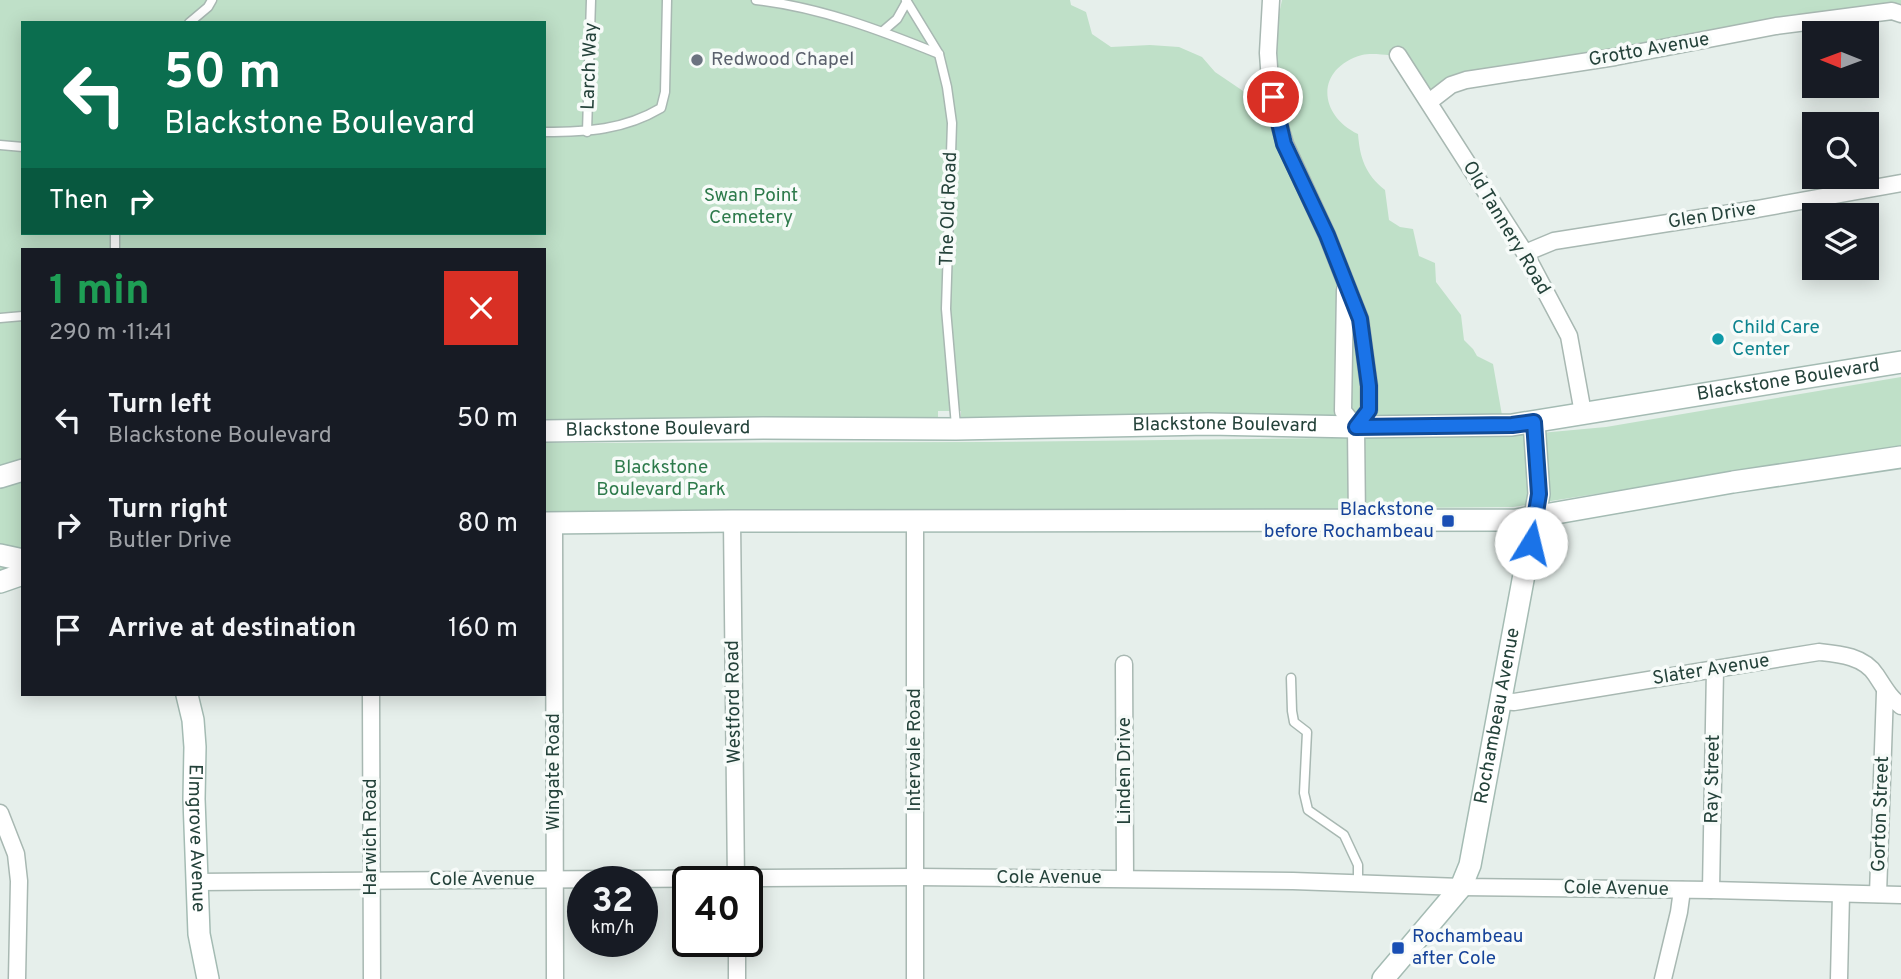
<!DOCTYPE html>
<meta charset="utf-8">
<style>
:root{--surface:#171b24;--page:#242831;--text:#f1f3f6;--muted:#9ea1a6}
body{margin:0;font-family:Overpass,sans-serif;background:var(--page);color:var(--text);height:100vh;display:flex;flex-direction:column;font-size:26px;white-space:nowrap}
*{box-sizing:border-box;margin:0}
p{font-size:23px;color:var(--muted)}
.icon{flex:none;width:38px;height:38px;fill:none;stroke:currentColor;stroke-width:2;stroke-linecap:round;stroke-linejoin:round}
.map{position:relative;flex:1;overflow:hidden}
.drawer{position:absolute;left:21px;top:248px;width:525px;height:448px;display:flex;flex-direction:column;background:var(--surface);border-radius:0px;box-shadow:0 4px 18px #0003}
.drawer>*{flex:none}
.banner{position:absolute;left:21px;top:21px;width:525px;height:214px;border-radius:0px;box-shadow:0 4px 18px #0003;background:#0b6e4f;color:#fff;overflow:hidden}
.needle{width:46px;rotate:271deg}
.fabs{position:absolute;left:1802px;top:21px;display:grid;gap:14px}
.fabs a{display:grid;place-items:center;width:77px;height:77px;border-radius:0px;background:var(--surface);box-shadow:0 4px 18px #0003;font-size:35px}
.speed{position:absolute;left:567px;top:866px;display:flex;gap:14px;font-size:35px;font-weight:700;text-align:center}
.speed>*{display:grid;place-content:center;width:91px;height:91px;border-radius:50%;background:var(--surface);box-shadow:0 4px 18px #0003;line-height:1}
.speed small{font-size:18px;font-weight:400}
.speed .limit{border:4px solid #111;border-radius:10px;background:#fff;color:#111}
.pin{position:absolute;display:grid;place-items:center;width:60px;height:60px;color:#fff;margin:-30px;border:4px solid #fff;border-radius:50%;box-shadow:0 2px 7px #0007}
.me{position:absolute;width:77px;margin:-38px;rotate:9deg;stroke-linejoin:round;filter:drop-shadow(0 0 5px #0008)}
.turn{display:flex;align-items:center;gap:24px;height:147px;padding:0 28px;font-size:32px}
.turn .icon{width:91px;height:91px;stroke-width:2.5}
.turn b{display:block;font-size:49px;line-height:60px}
.then{display:flex;align-items:center;height:66px;padding:0 28px;background:#0003;gap:14px;font-size:26px}
.round{display:grid;place-items:center;flex:none;width:74px;height:74px;border-radius:0px;background:var(--page)}
.summary{display:flex;align-items:center;justify-content:space-between;height:119px;padding:0 28px}
h1{font-size:42px;font-weight:700;line-height:52px;color:#1e9e55}
ul{padding:0;list-style:none}
li{display:flex;align-items:center;gap:21px;height:105px;padding:0 28px}
li div{flex:1}
li b{display:block;font-size:26px}
li em{font-style:normal}
.map>svg:first-child{display:block}
.green{fill:#bfe0c8;fill-rule:evenodd}
.lines{fill:none;stroke-linecap:round;stroke-linejoin:round}
.lane-casing{stroke:#a8b8b2;stroke-width:11}
.street-casing{stroke:#a8b8b2;stroke-width:19}
.secondary-casing{stroke:#a4bbb3;stroke-width:24}
.lane{stroke:#fff;stroke-width:8}
.street{stroke:#fff;stroke-width:16}
.secondary{stroke:#fff;stroke-width:21}
.route-casing{stroke:#114b97;stroke-width:18}
.route{stroke:#1a73e8;stroke-width:12}
.worship-dot{fill:#6b7280;stroke:#f7fbf9;stroke-width:2.5}
.culture-dot{fill:#0f9aa8;stroke:#f7fbf9;stroke-width:2.5}
.transit-dot{fill:#1a4fb4;stroke:#f7fbf9;stroke-width:2.5}
.labels{text-anchor:middle;dominant-baseline:central;stroke-width:7;stroke-linejoin:round;paint-order:stroke}
.street-label{font-size:19px;fill:#24423a;stroke:#f7fbf9}
.worship-label{font-size:19px;fill:#5b616d;stroke:#f7fbf9;text-anchor:start}
.park-label{font-size:19px;fill:#2d7a4b;stroke:#f7fbf9}
.culture-label{font-size:19px;fill:#0d838f;stroke:#f7fbf9;text-anchor:start}
.transit-label{font-size:19px;fill:#164399;stroke:#f7fbf9;text-anchor:end}
</style>
<div class="map">
<svg width="1901" height="979" viewBox="0 0 1901 979">
<rect width="100%" height="100%" fill="#e6efeb"/>
<g class="green">
<path d="M 0,0 L 1070,0 L 1071,5 L 1086,12 L 1092,34 L 1111,47 L 1150,45 L 1179,47 L 1202,57 L 1215,72 L 1249,95 L 1283,128 L 1276,70 L 1275,33 L 1282,0 L 1901,0 L 1901,10 L 1488,68 L 1458,79 L 1433,96 L 1406,57 C 1394,56 1373,52 1362,55 C 1316,68 1317,114 1358,134 C 1360,158 1365,174 1385,190 L 1389,220 L 1400,227 L 1413,229 L 1419,256 L 1435,263 L 1436,282 L 1461,315 L 1464,340 L 1473,349 L 1477,356 L 1493,364 L 1503,421 L 961,426 L 961,411 L 938,411 L 938,425 L 544,425 L 544,250 L 23,250 L 23,475 L 0,483 ZM 23,23 L 544,23 L 544,233 L 23,233 Z"/>
<path d="M 1901,377 L 1901,446 L 1513,507 L 544,516 L 544,443 L 991,442 L 1506,436 L 1606,427 Z"/>
<path d="M 23,482 L 23,560 L 0,571 L 0,487 Z"/>
</g>
<g class="lines">
<defs>
<g id="lane">
<path d="M 756,0 C 819,7 880,30 939,54"/>
<path d="M 906,0 L 939,54 L 947,87 L 952,123 L 946,309 L 956,426"/>
<path d="M 189,23 L 208,7 L 212,0"/>
<path d="M 883,31 L 897,19 L 906,3"/>
<path d="M 544,132 C 587,132 624,130 661,108 L 665,92 L 667,0"/>
<path d="M 587,132 L 591,0"/>
<path d="M 0,145 L 23,147"/>
<path d="M 115,233 L 115,250"/>
<path d="M 0,318 L 23,316"/>
<path d="M 1291,678 L 1292,711 L 1294,722 L 1307,732 L 1304,793 L 1308,810 L 1344,835 L 1358,865 L 1358,883"/>
</g>
<g id="street">
<path d="M 1271,0 L 1268,53 L 1270,81 L 1276,113 L 1285,144 L 1327,235 L 1360,319 L 1369,386 L 1369,410 L 1356,427"/>
<path d="M 1398,55 L 1525,253 L 1569,336 L 1583,413"/>
<path d="M 1429,102 L 1451,85 L 1466,80 L 1615,57 L 1776,26 L 1892,11 L 1901,14"/>
<path d="M 1525,253 L 1554,241 L 1757,209 L 1901,183"/>
<path d="M 1345,290 L 1343,411 L 1356,427 L 1357,521"/>
<path d="M 732,521 L 736,882"/>
<path d="M 915,521 L 915,979"/>
<path d="M 554,523 L 555,979"/>
<path d="M 1124,664 L 1125,878"/>
<path d="M 371,695 L 372,979"/>
<path d="M 1500,701 L 1514,702 L 1819,652 C 1839,654 1864,656 1876,675 C 1884,687 1889,697 1901,706"/>
<path d="M 0,813 L 16,854 L 19,881 L 17,979"/>
<path d="M 197,882 L 916,877 L 1293,881 L 1461,887 L 1711,890 L 1901,895"/>
<path d="M 1711,890 L 1715,669"/>
<path d="M 1878,894 L 1885,692"/>
<path d="M 737,942 L 737,979"/>
<path d="M 1663,979 L 1679,912 L 1682,890"/>
<path d="M 1839,979 L 1841,894"/>
</g>
<g id="secondary">
<path id="s1" d="M 544,431 L 763,428 L 956,429 L 1208,424 L 1356,427 L 1512,425 L 1901,362"/>
<path d="M 0,477 L 23,470"/>
<path d="M 544,523 L 732,521 L 1516,520 L 1733,482 L 1901,457"/>
<path d="M 0,555 L 23,560"/>
<path d="M 0,582 L 23,574"/>
<path id="s2" d="M 187,695 L 193,720 L 195,747 L 194,799 L 199,934 L 208,979"/>
<path id="s3" d="M 1383,979 L 1461,887 L 1470,865 L 1539,494 L 1534,422"/>
</g>
</defs>
<use href="#lane" class="lane-casing"/>
<use href="#street" class="street-casing"/>
<use href="#secondary" class="secondary-casing"/>
<use href="#lane" class="lane"/>
<use href="#street" class="street"/>
<use href="#secondary" class="secondary"/>
</g>
<g class="lines">
<defs>
<path id="route" d="M 1273,97 L 1284,144 L 1327,235 L 1360,319 L 1369,386 L 1369,410 L 1356,427 L 1512,425 L 1534,422 L 1539,494 L 1531,543"/>
</defs>
<use href="#route" class="route-casing"/>
<use href="#route" class="route"/>
</g>
<circle class="worship-dot" cx="697" cy="60" r="7"/>
<circle class="culture-dot" cx="1718" cy="339" r="7"/>
<g class="transit-dot">
<rect x="1441" y="514" width="14" height="14" rx="3.5"/>
<rect x="1391" y="941" width="14" height="14" rx="3.5"/>
</g>
<g class="labels">
<g class="street-label">
<text transform="translate(1649 50) rotate(-10)">Grotto Avenue</text>
<text transform="translate(590 66) rotate(-88)">Larch Way</text>
<text transform="translate(949 209) rotate(-88)">The Old Road</text>
<text transform="translate(1712 216) rotate(-9)">Glen Drive</text>
<text transform="translate(1506 228) rotate(59)">Old Tannery Road</text>
<text stroke="none"><textPath href="#s1" startOffset="1248">Blackstone Boulevard</textPath></text>
<text stroke="none"><textPath href="#s1" startOffset="681">Blackstone Boulevard</textPath></text>
<text stroke="none"><textPath href="#s1" startOffset="114">Blackstone Boulevard</textPath></text>
<text transform="translate(1711 670) rotate(-9)">Slater Avenue</text>
<text transform="translate(734 702) rotate(-91)">Westford Road</text>
<text stroke="none"><textPath href="#s3" startOffset="296">Rochambeau Avenue</textPath></text>
<text transform="translate(915 750) rotate(-90)">Intervale Road</text>
<text transform="translate(1125 771) rotate(-90)">Linden Drive</text>
<text transform="translate(554 772) rotate(-90)">Wingate Road</text>
<text transform="translate(1713 779) rotate(-89)">Ray Street</text>
<text transform="translate(1881 814) rotate(-88)">Gorton Street</text>
<text stroke="none"><textPath href="#s2" startOffset="144">Elmgrove Avenue</textPath></text>
<text transform="translate(371 837) rotate(-90)">Harwich Road</text>
<text x="1049" y="878">Cole Avenue</text>
<text x="482" y="880">Cole Avenue</text>
<text transform="translate(1616 889) rotate(1)">Cole Avenue</text>
</g>
<g class="worship-label">
<text x="711" y="60">Redwood Chapel</text>
</g>
<g class="park-label">
<text x="751" y="196">Swan Point<tspan x="751" dy="22">Cemetery</tspan></text>
<text x="661" y="468">Blackstone<tspan x="661" dy="22">Boulevard Park</tspan></text>
</g>
<g class="culture-label">
<text x="1732" y="328">Child Care<tspan x="1732" dy="22">Center</tspan></text>
</g>
<g class="transit-label">
<text x="1434" y="510">Blackstone<tspan x="1434" dy="22">before Rochambeau</tspan></text>
<text x="1412" y="937" text-anchor="start">Rochambeau<tspan x="1412" dy="22">after Cole</tspan></text>
</g>
</g>
</svg>
<div class="fabs">
<a><svg class="needle" viewBox="-14 -14 28 28"><path d="M0-13l5 13h-10z" fill="#e53935"/><path d="M0 13l5-13h-10z" fill="#9ea1a6"/></svg></a>
<a><svg class="icon" aria-label="search" viewBox="0 0 24 24"><circle cx="10" cy="10" r="6"/><path d="M15 15l6 6"/></svg></a>
<a><svg class="icon" aria-label="layers" viewBox="0 0 24 24"><path d="M12 4l9 5-9 5-9-5zM3 14l9 5 9-5"/></svg></a>
</div>
<div class="speed"><div>32<small>km/h</small></div><div class="limit">40</div></div>
<div class="pin" style="left:1273px;top:97px;background:#d93025"><svg class="icon" aria-label="arrive" viewBox="0 0 24 24"><path d="M6 21V4h12l-3 4 3 4H6"/></svg></div>
<svg class="me" style="left:1531px;top:543px" viewBox="-20 -20 40 40"><circle r="19" fill="#fff"/><path d="M0-13L10 11 0 6-10 11z" fill="#1a73e8"/></svg>
<div class="banner">
<div class="turn"><svg class="icon" aria-label="left" viewBox="0 0 24 24"><path d="M17 20v-9H6M10 6l-5 5 5 5"/></svg><div><b>50 m</b>Blackstone Boulevard</div></div>
<div class="then">Then<svg class="icon" aria-label="right" viewBox="0 0 24 24"><path d="M7 20v-9h11M14 6l5 5-5 5"/></svg></div>
</div>
<section class="drawer">
<div class="summary"><div><h1>1 min</h1><p>290 m · 11:41</p></div><a class="round" style="background:#d93025;color:#fff"><svg class="icon" aria-label="close" viewBox="0 0 24 24"><path d="M6 6l12 12M18 6L6 18"/></svg></a></div>
<ul>
<li><svg class="icon" aria-label="left" viewBox="0 0 24 24"><path d="M17 20v-9H6M10 6l-5 5 5 5"/></svg><div><b>Turn left</b><p>Blackstone Boulevard</p></div><em>50 m</em></li>
<li><svg class="icon" aria-label="right" viewBox="0 0 24 24"><path d="M7 20v-9h11M14 6l5 5-5 5"/></svg><div><b>Turn right</b><p>Butler Drive</p></div><em>80 m</em></li>
<li><svg class="icon" aria-label="arrive" viewBox="0 0 24 24"><path d="M6 21V4h12l-3 4 3 4H6"/></svg><div><b>Arrive at destination</b></div><em>160 m</em></li>
</ul>
</section>
</div>
